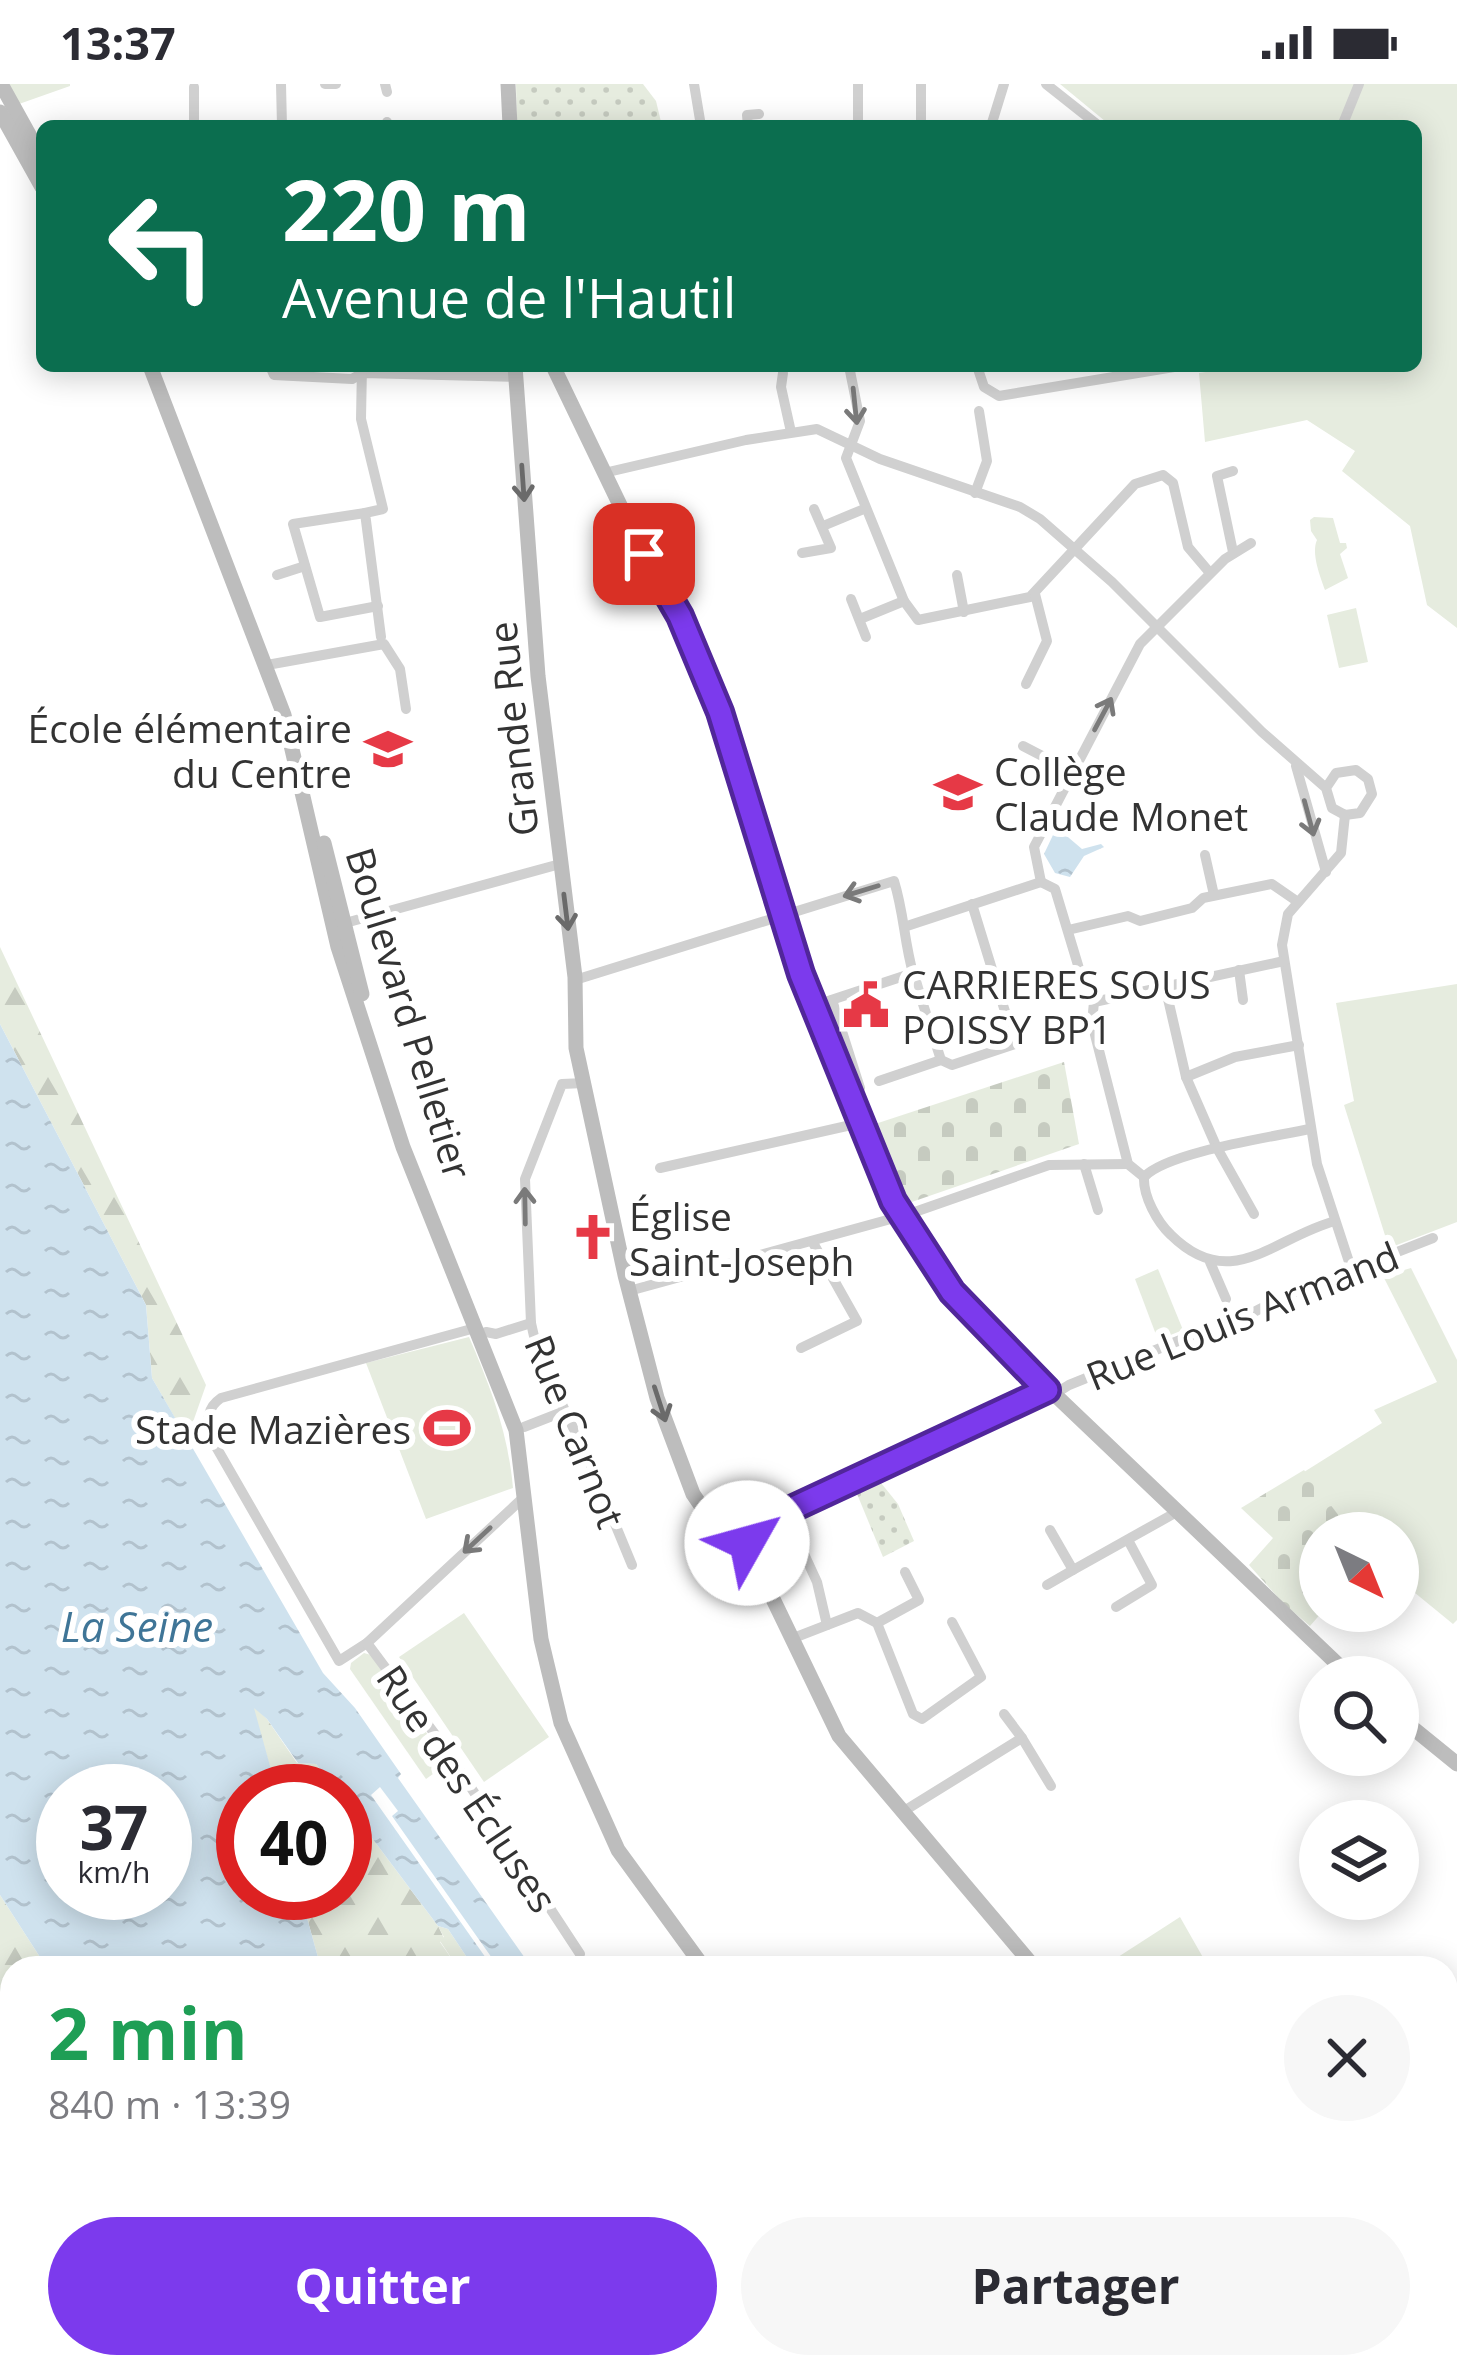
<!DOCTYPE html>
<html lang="fr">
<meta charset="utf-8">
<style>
:root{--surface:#fff;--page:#f7f7f7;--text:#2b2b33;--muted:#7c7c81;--accent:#7c3aed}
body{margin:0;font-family:"Open Sans",sans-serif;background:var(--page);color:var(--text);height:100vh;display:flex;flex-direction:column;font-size:45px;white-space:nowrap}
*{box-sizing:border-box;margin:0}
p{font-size:39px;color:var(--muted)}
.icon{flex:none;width:66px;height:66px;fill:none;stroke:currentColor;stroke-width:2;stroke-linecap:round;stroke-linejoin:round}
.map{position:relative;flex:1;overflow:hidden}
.sheet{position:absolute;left:0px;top:1872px;width:1458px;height:423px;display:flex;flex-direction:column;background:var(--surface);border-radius:36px 36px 0 0;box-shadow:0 6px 30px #0003}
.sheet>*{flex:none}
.banner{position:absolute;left:36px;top:36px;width:1386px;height:252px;border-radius:18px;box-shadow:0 6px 30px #0003;background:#0b6e4f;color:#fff;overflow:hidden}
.needle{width:78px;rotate:137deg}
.buttons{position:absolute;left:1299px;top:1428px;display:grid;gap:24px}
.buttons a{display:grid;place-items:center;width:120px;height:120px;border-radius:50%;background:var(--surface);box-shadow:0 6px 30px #0003;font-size:60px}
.speed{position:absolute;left:36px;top:1680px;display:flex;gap:24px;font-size:60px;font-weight:700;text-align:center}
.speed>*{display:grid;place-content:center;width:156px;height:156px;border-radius:50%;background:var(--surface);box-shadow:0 6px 30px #0003;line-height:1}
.speed small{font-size:30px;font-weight:400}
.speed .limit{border:18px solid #d22;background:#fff;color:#111}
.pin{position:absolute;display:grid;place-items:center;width:102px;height:102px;color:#fff;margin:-51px;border-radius:24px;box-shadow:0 6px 18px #0006}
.me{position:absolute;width:132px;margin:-66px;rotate:52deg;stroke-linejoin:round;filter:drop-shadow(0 0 9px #0008)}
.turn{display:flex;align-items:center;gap:42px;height:252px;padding:0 48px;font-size:54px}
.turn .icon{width:156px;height:156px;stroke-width:2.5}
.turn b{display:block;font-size:84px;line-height:102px}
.round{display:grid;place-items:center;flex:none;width:126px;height:126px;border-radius:63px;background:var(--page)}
.summary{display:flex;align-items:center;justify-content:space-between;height:204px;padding:0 48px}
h1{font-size:72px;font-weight:700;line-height:90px;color:#1e9e55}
.button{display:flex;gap:24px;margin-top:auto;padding:24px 48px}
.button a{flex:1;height:138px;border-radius:72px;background:var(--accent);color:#fff;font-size:48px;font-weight:700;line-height:138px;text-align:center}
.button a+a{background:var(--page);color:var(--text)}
.status{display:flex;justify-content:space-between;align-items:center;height:84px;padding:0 60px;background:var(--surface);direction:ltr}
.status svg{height:33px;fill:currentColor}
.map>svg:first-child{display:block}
.green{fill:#e6ecdf}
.forest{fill:url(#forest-firs)}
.cemetery{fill:url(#cemetery-stones)}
.park{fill:url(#park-dots)}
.water{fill:url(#water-ripples);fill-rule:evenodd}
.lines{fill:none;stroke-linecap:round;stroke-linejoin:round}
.street-tunnel{stroke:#d6d6d6;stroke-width:10;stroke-dasharray:10 5;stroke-linecap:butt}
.street{stroke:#d0d0d0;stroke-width:10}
.secondary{stroke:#bdbdbd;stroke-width:15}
.oneway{stroke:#7a7a7a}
.oneway2{stroke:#6a6a6a}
.route-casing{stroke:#51269a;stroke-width:30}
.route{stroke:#7c3aed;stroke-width:21}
.labels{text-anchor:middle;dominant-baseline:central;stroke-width:12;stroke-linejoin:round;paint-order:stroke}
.poi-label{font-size:39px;fill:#333;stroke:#fff;text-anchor:start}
.street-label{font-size:39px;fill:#333;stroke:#fff}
.water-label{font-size:42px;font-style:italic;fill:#3f7597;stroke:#fff}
</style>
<div class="status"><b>13:37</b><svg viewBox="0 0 49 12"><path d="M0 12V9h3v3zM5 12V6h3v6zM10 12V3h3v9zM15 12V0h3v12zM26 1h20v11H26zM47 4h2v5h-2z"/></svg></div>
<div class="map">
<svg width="1457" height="2293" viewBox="0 0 1457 2293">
<defs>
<pattern id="forest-firs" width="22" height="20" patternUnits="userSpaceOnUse" patternTransform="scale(3)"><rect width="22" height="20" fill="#e6ecdf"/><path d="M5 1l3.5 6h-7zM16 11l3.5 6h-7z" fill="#c6cbc0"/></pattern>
<pattern id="cemetery-stones" width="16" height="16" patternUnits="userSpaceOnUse" patternTransform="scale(3)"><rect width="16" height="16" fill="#e6ecdf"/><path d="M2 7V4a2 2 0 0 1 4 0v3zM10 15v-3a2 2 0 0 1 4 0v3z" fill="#c6cbc0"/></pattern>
<pattern id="park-dots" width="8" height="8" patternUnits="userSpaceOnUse" patternTransform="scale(3)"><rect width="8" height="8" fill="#e6ecdf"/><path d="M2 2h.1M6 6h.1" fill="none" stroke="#c6cbc0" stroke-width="1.8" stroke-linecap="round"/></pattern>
<pattern id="water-ripples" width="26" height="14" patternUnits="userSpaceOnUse" patternTransform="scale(3)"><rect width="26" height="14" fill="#cfe2ee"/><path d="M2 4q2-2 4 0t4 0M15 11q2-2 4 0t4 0" fill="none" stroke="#b2c2cd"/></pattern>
</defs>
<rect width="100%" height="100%" fill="#fff"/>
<g class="green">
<path d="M 9,0 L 70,0 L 70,2 L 19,20 Z"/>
<path d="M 1060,0 L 1457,0 L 1457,544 L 1427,521 L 1410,442 L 1342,387 L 1355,367 L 1307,336 L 1205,358 L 1199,289 L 1220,286 L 1221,282 L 1416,282 L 1416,42 L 1111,42 Z"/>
<path d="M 1314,433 L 1333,434 L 1340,459 L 1346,459 L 1347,464 L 1340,470 L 1348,494 L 1325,506 C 1320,492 1311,469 1317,456 L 1311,447 L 1310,436 Z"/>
<path d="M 1356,524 L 1368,578 L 1339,584 L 1327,531 Z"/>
<path d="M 1457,900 L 1457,1138 L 1389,1164 L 1344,1021 L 1354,1017 L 1336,919 Z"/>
<path d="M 1411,1184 L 1457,1276 L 1457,1536 L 1453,1540 L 1398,1495 L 1398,1449 L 1352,1449 L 1304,1388 L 1382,1339 L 1374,1326 L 1437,1298 L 1383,1192 Z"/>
<path d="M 1158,1185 L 1183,1246 L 1158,1256 L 1135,1195 Z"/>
<path d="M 469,1253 C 491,1304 508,1349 513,1404 L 426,1435 L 366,1279 Z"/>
<path d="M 464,1529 L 549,1653 L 484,1698 L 399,1573 Z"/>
<path d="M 364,1569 L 371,1571 L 448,1679 L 426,1695 L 350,1585 L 351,1579 Z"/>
<path d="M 1180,1833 L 1205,1877 L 1215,1884 L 1101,1884 Z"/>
<path d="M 438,1842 L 448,1845 L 474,1884 L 458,1884 L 440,1857 L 444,1853 Z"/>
</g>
<g class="forest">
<path d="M 0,863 L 206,1301 L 187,1355 L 152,1294 L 146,1221 L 0,940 Z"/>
<path d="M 252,1621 L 267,1635 L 297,1679 L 316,1680 L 337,1707 L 277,1707 Z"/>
<path d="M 345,1718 L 438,1842 L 444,1854 L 440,1858 L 458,1884 L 321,1884 L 300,1809 L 345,1809 Z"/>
<path d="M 0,1811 L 47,1884 L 12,1884 L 12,1977 L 0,1960 Z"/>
<path d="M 191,2283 L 307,2283 L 314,2293 L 197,2293 Z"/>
<path d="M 867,2283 L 1267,2283 L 1311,2293 L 876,2293 Z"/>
</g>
<g class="cemetery">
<path d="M 1064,978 L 1079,1060 L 906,1120 L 872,1041 Z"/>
<path d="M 1304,1386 L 1352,1449 L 1320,1449 L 1320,1527 L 1323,1527 L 1310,1542 L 1283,1519 L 1249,1481 L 1273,1454 L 1241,1424 Z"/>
</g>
<g class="park">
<path d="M 516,0 L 643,0 L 656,17 L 662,42 L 517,42 Z"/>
<path d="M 877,1394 L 898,1420 L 914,1457 L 883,1473 L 855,1405 Z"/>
</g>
<g class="water">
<path d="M 1062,748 L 1082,765 L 1101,760 L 1104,763 L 1084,772 L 1070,793 L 1055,789 L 1044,770 L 1053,751 Z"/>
<path d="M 0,940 L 146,1221 L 152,1294 L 323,1589 L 355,1624 L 401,1690 L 398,1694 L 532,1884 L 499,1884 L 392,1732 L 398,1727 L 380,1703 L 371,1711 L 493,1884 L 474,1884 L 448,1845 L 438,1842 L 345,1718 L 345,1707 L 337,1707 L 316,1680 L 298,1679 L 267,1635 L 254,1624 L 277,1707 L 243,1707 L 243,1809 L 300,1809 L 321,1884 L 47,1884 L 0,1811 ZM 63,1707 L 165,1707 L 165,1809 L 63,1809 Z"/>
<path d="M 307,2283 L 567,2283 L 573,2293 L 314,2293 Z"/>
<path d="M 772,2283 L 867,2283 L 876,2293 L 780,2293 Z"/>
</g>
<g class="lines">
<path class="street-tunnel" d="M 916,897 L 922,917"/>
<g class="street">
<path d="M 281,0 L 282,42"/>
<path d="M 325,0 L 336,0"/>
<path d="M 385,0 L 387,8"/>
<path d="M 694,0 L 701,42"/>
<path d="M 858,0 L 858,42"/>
<path d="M 1046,0 L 1099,42"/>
<path d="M 194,3 L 194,42"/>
<path d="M 387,42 L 387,38"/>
<path d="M 748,42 L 747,31 L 759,30"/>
<path d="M 921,42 L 921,0"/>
<path d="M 991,42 L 1004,0"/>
<path d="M 1342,42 L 1359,0"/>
<path d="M 270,282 L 274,291 L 352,295 L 363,289 L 515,293"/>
<path d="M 362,282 L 361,335 L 383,425 L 365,429 L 381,553"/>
<path d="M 849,282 L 860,337 L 846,374 L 904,517 L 918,536 L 1030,513 L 1135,400 L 1163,391 L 1173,399 L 1188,463 L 1210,489"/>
<path d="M 977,282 L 984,303 L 999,312 L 1180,282"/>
<path d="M 783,289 L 781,303 L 791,348"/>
<path d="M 1233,387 L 1217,392 L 1233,468"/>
<path d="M 604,389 L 746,356 L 817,345 L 880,375 L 1020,423 L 1040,435 L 1112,498 L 1262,648 L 1326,704 L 1332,724 L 1345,731 L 1360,729 L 1372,710 L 1368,695 L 1356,686 L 1336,689 L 1326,704"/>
<path d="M 975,409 L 987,377 L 979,327"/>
<path d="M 365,429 L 293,440 L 320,533 L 378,522"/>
<path d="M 823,442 L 864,425"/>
<path d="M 802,469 L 831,464 L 814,425"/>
<path d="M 277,491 L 305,482"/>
<path d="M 957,491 L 964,528"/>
<path d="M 851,515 L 866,553"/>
<path d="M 860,535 L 904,517"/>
<path d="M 267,581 L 384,560 L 400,585 L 406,625"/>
<path d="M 1026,600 L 1047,557 L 1035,510"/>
<path d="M 1023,662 L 1073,688"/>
<path d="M 1296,682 L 1326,788"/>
<path d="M 1345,731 L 1341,769 L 1288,830 L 1282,861 L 1317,1080 L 1352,1187"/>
<path d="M 1205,771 L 1214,811"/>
<path d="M 1041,798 L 1055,805 L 1084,901 L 1094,918 L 1092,939 L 1128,1080 L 1144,1093 C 1143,1112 1157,1138 1171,1151 C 1231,1210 1273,1154 1335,1137"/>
<path d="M 1041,798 L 1034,763 L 1140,560 L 1225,475 L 1251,459"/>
<path d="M 338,841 L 560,780"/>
<path d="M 907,842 L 1041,798"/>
<path d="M 1068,846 L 1128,832 L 1140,837 L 1192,824 L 1203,814 L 1272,800 L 1298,818"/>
<path d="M 1239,886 L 1243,916"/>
<path d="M 575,896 L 894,797 C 904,829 904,857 913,889 L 813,922"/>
<path d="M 1165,902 L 1186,993 L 1217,1064 L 1254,1130"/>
<path d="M 832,916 L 860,1004"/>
<path d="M 922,917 L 941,976"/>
<path d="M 1094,918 L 1284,877"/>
<path d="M 1186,993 L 1235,973 L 1299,961"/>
<path d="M 879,997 L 941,976 L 952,981 L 1015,960 L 972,820"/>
<path d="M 584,999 L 562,1000 L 525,1095 L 531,1239 L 538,1270 L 589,1377 L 632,1481"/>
<path d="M 1084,1080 L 1098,1126"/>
<path d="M 660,1084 L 860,1039"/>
<path d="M 1144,1093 C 1167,1068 1273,1053 1309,1045"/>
<path d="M 1210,1178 L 1226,1215"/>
<path d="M 629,1207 L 909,1130 L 1049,1081 L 1128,1080"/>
<path d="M 475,1244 L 221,1314 C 205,1325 208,1337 211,1354 L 339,1577 L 367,1559 L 524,1413"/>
<path d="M 486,1248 L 496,1250 L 531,1239"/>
<path d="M 801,1264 L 857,1237 L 812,1157"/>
<path d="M 1053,1311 L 1069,1301 L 1210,1244 L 1229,1241 L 1285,1212 L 1433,1154"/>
<path d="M 524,1343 L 565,1327"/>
<path d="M 1050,1446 L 1073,1486 L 1175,1429"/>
<path d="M 805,1472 L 817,1498 L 827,1541"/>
<path d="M 1047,1501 L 1073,1486"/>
<path d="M 1116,1523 L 1152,1501 L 1128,1456"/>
<path d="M 877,1539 L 919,1516 L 905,1488"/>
<path d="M 791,1555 L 858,1529 L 877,1539 L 913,1630 L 922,1635 L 981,1593 L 952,1538"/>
<path d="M 367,1559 L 443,1661 L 580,1870"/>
<path d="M 1004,1630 L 1022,1654"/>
<path d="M 904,1727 L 1022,1654 L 1051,1702"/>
</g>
<g class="secondary">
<path d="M 1,0 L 42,74"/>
<path d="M 508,0 L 510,42"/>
<path d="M 0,28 L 42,103"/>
<path d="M 150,282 L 284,631 L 338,863 L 403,1063 L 516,1346 L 541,1555 L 561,1639 L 618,1766 L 704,1884"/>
<path d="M 515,282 L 538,592 L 575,893 L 576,964 L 625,1191 L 657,1314 L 693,1410 L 706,1429 L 750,1470"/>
<path d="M 553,282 L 658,500 C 727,605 753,734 789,852 C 817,942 857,1029 893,1116 C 918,1163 948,1204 984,1243 L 1351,1593"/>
<path d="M 324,759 L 362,910"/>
<path d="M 1398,1632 L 1457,1680"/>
<path d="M 1035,1884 L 839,1652 L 747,1461 L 753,1445 L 774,1433 L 1047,1306"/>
<path d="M 1446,2236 L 1457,2219"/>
<path d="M 1350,2283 L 1368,2293"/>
<path d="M 1434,2293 L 1436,2283"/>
</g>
</g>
<defs><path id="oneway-shaft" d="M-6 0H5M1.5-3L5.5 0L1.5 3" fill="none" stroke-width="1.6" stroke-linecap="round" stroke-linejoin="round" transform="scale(3)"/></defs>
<g class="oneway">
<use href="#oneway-shaft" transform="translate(855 322) rotate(84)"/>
<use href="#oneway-shaft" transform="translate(1103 630) rotate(-62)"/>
<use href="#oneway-shaft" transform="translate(1309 734) rotate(75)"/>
<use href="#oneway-shaft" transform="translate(861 807) rotate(163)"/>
<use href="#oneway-shaft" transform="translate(525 1122) rotate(-91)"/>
<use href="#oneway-shaft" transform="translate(477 1456) rotate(137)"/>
</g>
<g class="oneway2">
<use href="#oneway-shaft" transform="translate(523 399) rotate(86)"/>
<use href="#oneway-shaft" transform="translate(566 828) rotate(83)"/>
<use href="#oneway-shaft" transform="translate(660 1320) rotate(72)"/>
</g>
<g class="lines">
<defs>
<path id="route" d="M 644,470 L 680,532 L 720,628 L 801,890 L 893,1117 L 952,1208 L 1047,1306 L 774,1433 L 753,1445 L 747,1459"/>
</defs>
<use href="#route" class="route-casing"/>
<use href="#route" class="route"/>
</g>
<defs>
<symbol id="school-bare" viewBox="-9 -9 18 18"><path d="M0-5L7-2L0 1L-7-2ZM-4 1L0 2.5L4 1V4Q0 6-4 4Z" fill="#e63946" stroke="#fff" stroke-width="2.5" paint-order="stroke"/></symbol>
<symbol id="civic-bare" viewBox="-9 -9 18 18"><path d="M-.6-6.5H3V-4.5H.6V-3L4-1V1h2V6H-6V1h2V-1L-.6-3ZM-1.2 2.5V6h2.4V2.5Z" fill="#e63946" stroke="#fff" stroke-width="2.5" paint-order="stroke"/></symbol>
<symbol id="church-bare" viewBox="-9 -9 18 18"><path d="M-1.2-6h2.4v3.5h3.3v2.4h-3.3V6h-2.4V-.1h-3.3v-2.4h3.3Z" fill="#e63946" stroke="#fff" stroke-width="2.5" paint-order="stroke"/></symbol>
<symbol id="stadium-bare" viewBox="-9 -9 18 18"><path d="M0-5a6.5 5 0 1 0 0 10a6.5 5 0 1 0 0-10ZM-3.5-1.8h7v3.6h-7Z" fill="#e63946" stroke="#fff" stroke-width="2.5" paint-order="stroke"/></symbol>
</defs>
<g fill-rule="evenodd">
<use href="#school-bare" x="355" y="632" width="66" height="66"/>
<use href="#school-bare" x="925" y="675" width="66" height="66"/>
<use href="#civic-bare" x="833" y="888" width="66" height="66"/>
<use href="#church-bare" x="560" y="1120" width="66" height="66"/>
<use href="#stadium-bare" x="414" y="1311" width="66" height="66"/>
</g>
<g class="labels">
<g class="poi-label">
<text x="352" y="643" text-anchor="end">École élémentaire<tspan x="352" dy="45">du Centre</tspan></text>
<text x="994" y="686">Collège<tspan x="994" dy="45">Claude Monet</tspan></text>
<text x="902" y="899">CARRIERES SOUS<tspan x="902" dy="45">POISSY BP1</tspan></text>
<text x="629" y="1131">Église<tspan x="629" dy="45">Saint-Joseph</tspan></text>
<text x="411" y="1344" text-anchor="end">Stade Mazières</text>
</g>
<g class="street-label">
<text transform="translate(512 645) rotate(-96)">Grande Rue</text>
<text transform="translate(410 929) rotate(73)">Boulevard Pelletier</text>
<text transform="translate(1242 1231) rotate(-22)">Rue Louis Armand</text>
<text transform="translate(576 1347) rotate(68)">Rue Carnot</text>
<text transform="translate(468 1704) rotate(56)">Rue des Écluses</text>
</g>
<g class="water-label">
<text x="137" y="1541">La Seine</text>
</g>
</g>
</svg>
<div class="buttons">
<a><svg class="needle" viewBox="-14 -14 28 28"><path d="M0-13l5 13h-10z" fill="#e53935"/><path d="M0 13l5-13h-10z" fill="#7c7c81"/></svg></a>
<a><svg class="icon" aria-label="search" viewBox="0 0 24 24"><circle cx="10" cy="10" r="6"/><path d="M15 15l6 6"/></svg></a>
<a><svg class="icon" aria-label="layers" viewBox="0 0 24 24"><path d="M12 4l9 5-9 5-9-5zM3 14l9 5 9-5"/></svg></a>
</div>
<div class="speed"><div>37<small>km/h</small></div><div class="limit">40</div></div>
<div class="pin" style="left:644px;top:470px;background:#d93025"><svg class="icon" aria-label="arrive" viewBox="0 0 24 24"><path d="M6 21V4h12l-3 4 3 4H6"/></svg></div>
<svg class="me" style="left:747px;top:1459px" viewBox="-20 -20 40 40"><circle r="19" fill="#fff"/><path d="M0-13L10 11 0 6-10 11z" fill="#7c3aed"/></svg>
<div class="banner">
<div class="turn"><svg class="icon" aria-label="left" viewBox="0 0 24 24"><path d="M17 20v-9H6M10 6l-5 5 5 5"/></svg><div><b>220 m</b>Avenue de l'Hautil</div></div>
</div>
<section class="sheet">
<div class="summary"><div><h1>2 min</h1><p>840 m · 13:39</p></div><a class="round"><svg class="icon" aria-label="close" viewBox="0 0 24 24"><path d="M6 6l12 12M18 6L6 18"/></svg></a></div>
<div class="button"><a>Quitter</a><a>Partager</a></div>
</section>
</div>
